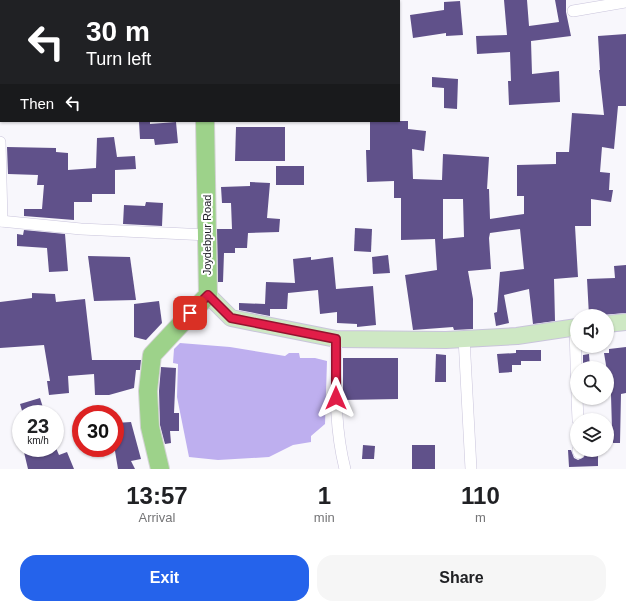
<!DOCTYPE html>
<style>
:root{--surface:#fff;--page:#f6f6f6;--text:#202124;--muted:#757577;--accent:#2563eb}
body{margin:0;font-family:Helvetica,sans-serif;background:var(--page);color:var(--text);height:100vh;display:flex;flex-direction:column;font-size:15px;white-space:nowrap}
*{box-sizing:border-box;margin:0}
p{font-size:13px;color:var(--muted)}
.icon{flex:none;width:22px;height:22px;fill:none;stroke:currentColor;stroke-width:2;stroke-linecap:round;stroke-linejoin:round}
.map{position:relative;height:469px;overflow:hidden}
.side{display:flex;flex-direction:column;background:var(--surface);flex:1}
.side>*{flex:none}
.guide{position:absolute;left:0px;top:0px;width:400px;height:122px;box-shadow:0 1px 3px #0004;background:#202124;color:#fff;overflow:hidden}
.fabs{position:absolute;left:570px;top:309px;display:grid;gap:8px}
.fabs a{display:grid;place-items:center;width:44px;height:44px;border-radius:50%;background:var(--surface);box-shadow:0 1px 3px #0004;font-size:20px}
.speed{position:absolute;left:12px;top:405px;display:flex;gap:8px;font-size:20px;font-weight:700;text-align:center}
.speed>*{display:grid;place-content:center;width:52px;height:52px;border-radius:50%;background:var(--surface);box-shadow:0 1px 3px #0004;line-height:1}
.speed small{font-size:10px;font-weight:400}
.speed .limit{border:6px solid #d22;background:#fff;color:#111}
.pin{position:absolute;display:grid;place-items:center;width:34px;height:34px;color:#fff;margin:-17px;border-radius:8px;box-shadow:0 2px 6px #0006}
.me{position:absolute;width:44px;margin:-22px;rotate:0deg;stroke-linejoin:round;filter:drop-shadow(0 0 3px #0008)}
.turn{display:flex;align-items:center;gap:14px;height:84px;padding:0 20px;font-size:18px}
.turn .icon{width:52px;height:52px;stroke-width:2.5}
.turn b{display:block;font-size:28px;line-height:34px}
.then{display:flex;align-items:center;height:38px;padding:0 20px;background:#0003;gap:8px;font-size:15px}
.eta{display:flex;justify-content:space-evenly;align-items:center;height:68px;text-align:center}
.eta b{font-size:24px;font-weight:700;line-height:28px}
.button{display:flex;gap:8px;margin-top:auto;padding:8px 20px}
.button a{flex:1;height:46px;border-radius:16px;background:var(--accent);color:#fff;font-size:16px;font-weight:700;line-height:46px;text-align:center}
.button a+a{background:var(--page);color:var(--text)}
.map>svg:first-child{display:block}
.water{fill:#beafef}
.building{fill:#60518a;fill-rule:evenodd}
.lines{fill:none;stroke-linecap:round;stroke-linejoin:round}
.street-casing{stroke:#c9c4db;stroke-width:12}
.secondary-casing{stroke:#c9c4db;stroke-width:18}
.primary-casing{stroke:#d3d3d4;stroke-width:20}
.street{stroke:#fff;stroke-width:11}
.secondary{stroke:#cee8c4;stroke-width:16}
.primary{stroke:#9dd28a;stroke-width:18}
.route-casing{stroke:#92132f;stroke-width:10}
.route{stroke:#e11d48;stroke-width:7}
.labels{text-anchor:middle;dominant-baseline:central;stroke-width:4;stroke-linejoin:round;paint-order:stroke}
.street-label{font-size:11px;fill:#222129;stroke:#fff}
</style>
<div class="map">
<svg width="626" height="469" viewBox="0 0 626 469">
<rect width="100%" height="100%" fill="#f8f7fc"/>
<path class="water" d="M 180,343 L 230,347 L 285,356 L 289,353 L 299,353 L 300,358 L 315,358 L 327,361 L 325,424 L 311,436 L 311,442 L 293,445 L 269,457 L 218,460 L 189,457 L 177,397 L 178,364 L 173,363 L 174,349 Z"/>
<g class="building">
<path d="M 504,0 L 527,0 L 529,26 L 559,22 L 555,0 L 566,0 L 566,12 L 571,36 L 531,41 L 532,74 L 559,71 L 560,102 L 509,105 L 508,81 L 511,81 L 510,52 L 477,54 L 476,36 L 507,35 Z"/>
<path d="M 460,1 L 463,35 L 446,36 L 446,33 L 413,38 L 410,15 L 444,10 L 444,2 Z"/>
<path d="M 626,34 L 626,106 L 618,106 L 614,149 L 602,147 L 600,172 L 610,173 L 609,190 L 613,190 L 611,202 L 591,199 L 591,226 L 575,226 L 578,277 L 554,279 L 555,321 L 533,324 L 529,289 L 504,295 L 509,323 L 496,326 L 494,313 L 497,312 L 500,272 L 524,269 L 520,229 L 490,233 L 489,238 L 491,269 L 468,271 L 473,299 L 473,329 L 454,330 L 453,327 L 413,330 L 405,275 L 437,270 L 435,239 L 401,240 L 401,198 L 394,198 L 394,181 L 367,182 L 366,150 L 370,150 L 370,121 L 408,121 L 408,129 L 426,131 L 424,151 L 412,149 L 413,179 L 442,180 L 443,154 L 489,157 L 487,189 L 489,189 L 490,219 L 524,214 L 524,196 L 517,196 L 517,165 L 556,164 L 556,152 L 569,152 L 572,113 L 604,115 L 599,70 L 600,70 L 598,36 ZM 443,199 L 463,199 L 464,237 L 443,239 Z"/>
<path d="M 432,77 L 458,79 L 457,109 L 444,108 L 444,88 L 432,87 Z"/>
<path d="M 139,121 L 150,121 L 150,124 L 176,122 L 178,143 L 155,145 L 154,139 L 140,139 Z"/>
<path d="M 236,127 L 285,127 L 285,161 L 235,161 Z"/>
<path d="M 114,137 L 117,157 L 135,156 L 136,169 L 115,170 L 115,194 L 92,194 L 92,202 L 74,202 L 74,220 L 24,216 L 24,209 L 42,209 L 44,185 L 37,185 L 38,175 L 8,174 L 7,147 L 56,148 L 56,152 L 68,153 L 68,170 L 96,168 L 97,138 Z"/>
<rect x="276" y="166" width="28" height="19"/>
<path d="M 250,182 L 270,183 L 267,218 L 280,219 L 279,232 L 248,233 L 247,248 L 235,248 L 235,253 L 224,253 L 223,282 L 218,282 L 217,229 L 232,229 L 231,203 L 222,203 L 221,187 L 250,186 Z"/>
<path d="M 146,202 L 163,203 L 162,226 L 123,224 L 124,205 L 145,206 Z"/>
<path d="M 355,228 L 372,229 L 371,252 L 354,251 Z"/>
<path d="M 24,230 L 65,234 L 68,271 L 49,272 L 47,248 L 17,246 L 17,234 L 23,235 Z"/>
<path d="M 388,255 L 390,273 L 373,274 L 372,257 Z"/>
<path d="M 88,256 L 130,257 L 136,300 L 94,301 Z"/>
<path d="M 311,257 L 311,260 L 333,257 L 336,289 L 373,286 L 376,325 L 357,327 L 357,324 L 337,323 L 337,312 L 320,314 L 318,290 L 288,293 L 287,309 L 270,309 L 270,316 L 239,310 L 239,303 L 265,304 L 266,282 L 295,283 L 293,259 Z"/>
<path d="M 626,265 L 626,313 L 589,316 L 587,279 L 615,278 L 614,266 Z"/>
<path d="M 32,293 L 55,294 L 56,302 L 85,299 L 92,360 L 141,360 L 140,370 L 136,370 L 134,388 L 109,395 L 95,395 L 94,374 L 68,376 L 69,393 L 49,395 L 47,381 L 50,381 L 44,345 L 0,348 L 0,302 L 32,298 Z"/>
<path d="M 159,301 L 162,323 L 146,340 L 134,337 L 134,304 Z"/>
<path d="M 626,347 L 626,393 L 621,394 L 620,443 L 613,443 L 613,439 L 607,439 L 607,428 L 612,429 L 611,395 L 604,353 L 609,353 L 609,349 Z"/>
<path d="M 516,350 L 541,350 L 541,361 L 521,361 L 521,365 L 512,365 L 512,372 L 499,373 L 497,354 L 516,353 Z"/>
<path d="M 436,354 L 446,355 L 446,382 L 435,382 Z"/>
<path d="M 589,354 L 590,368 L 583,368 L 583,355 Z"/>
<path d="M 343,358 L 398,358 L 398,399 L 343,400 Z"/>
<path d="M 161,367 L 176,368 L 174,413 L 179,413 L 179,431 L 170,431 L 171,443 L 165,444 L 160,425 L 159,391 Z"/>
<path d="M 40,398 L 45,414 L 23,414 L 20,404 Z"/>
<path d="M 131,422 L 141,459 L 131,461 L 135,469 L 118,469 L 115,451 L 115,423 Z"/>
<path d="M 363,445 L 375,446 L 374,459 L 362,459 Z"/>
<rect x="412" y="445" width="23" height="24"/>
<path d="M 23,448 L 56,448 L 59,455 L 67,452 L 74,469 L 28,469 Z"/>
<path d="M 568,450 L 571,450 L 574,458 L 578,460 L 584,457 L 585,450 L 598,450 L 598,466 L 569,467 Z"/>
</g>
<g class="lines">
<defs>
<g id="street">
<path d="M 573,11 L 626,2"/>
<path d="M 0,142 L 2,221"/>
<path d="M 0,221 L 81,229 L 208,235"/>
<path d="M 575,328 L 577,395"/>
<path d="M 464,338 L 471,469"/>
<path d="M 336,339 C 336,383 334,426 345,469"/>
<path d="M 577,398 L 578,420"/>
<path d="M 578,450 L 579,453"/>
</g>
<g id="secondary">
<path d="M 208,295 L 231,318 L 336,339 L 446,340 L 517,336 L 577,327"/>
<path d="M 607,324 L 626,322"/>
</g>
<g id="primary">
<path d="M 202,0 L 202,1"/>
<path d="M 160,469 L 150,427 L 148,391 L 152,355 L 208,295 L 205,121"/>
</g>
</defs>
<use href="#street" class="street-casing"/>
<use href="#secondary" class="secondary-casing"/>
<use href="#primary" class="primary-casing"/>
<use href="#street" class="street"/>
<use href="#secondary" class="secondary"/>
<use href="#primary" class="primary"/>
</g>
<g class="lines">
<defs>
<path id="route" d="M 190,313 L 208,295 L 231,318 L 336,339 L 336,398"/>
</defs>
<use href="#route" class="route-casing"/>
<use href="#route" class="route"/>
</g>
<g class="labels">
<g class="street-label">
<text transform="translate(207 235) rotate(-90)">Joydebpur Road</text>
</g>
</g>
</svg>
<div class="fabs">
<a><svg class="icon" aria-label="sound" viewBox="0 0 24 24"><path d="M4 9h4l5-4v14l-5-4H4zM17 9q2 3 0 6"/></svg></a>
<a><svg class="icon" aria-label="search" viewBox="0 0 24 24"><circle cx="10" cy="10" r="6"/><path d="M15 15l6 6"/></svg></a>
<a><svg class="icon" aria-label="layers" viewBox="0 0 24 24"><path d="M12 4l9 5-9 5-9-5zM3 14l9 5 9-5"/></svg></a>
</div>
<div class="speed"><div>23<small>km/h</small></div><div class="limit">30</div></div>
<div class="pin" style="left:190px;top:313px;background:#d93025"><svg class="icon" aria-label="arrive" viewBox="0 0 24 24"><path d="M6 21V4h12l-3 4 3 4H6"/></svg></div>
<svg class="me" style="left:336px;top:398px" viewBox="-20 -20 40 40"><path d="M0-17L14 15 0 8-14 15z" fill="#e11d48" stroke="#fff" stroke-width="4"/></svg>
<div class="guide">
<div class="turn"><svg class="icon" aria-label="left" viewBox="0 0 24 24"><path d="M17 20v-9H6M10 6l-5 5 5 5"/></svg><div><b>30 m</b>Turn left</div></div>
<div class="then">Then<svg class="icon" aria-label="left" viewBox="0 0 24 24"><path d="M17 20v-9H6M10 6l-5 5 5 5"/></svg></div>
</div>
</div>
<section class="side">
<div class="eta">
<div><b>13:57</b><p>Arrival</p></div>
<div><b>1</b><p>min</p></div>
<div><b>110</b><p>m</p></div>
</div>
<div class="button"><a>Exit</a><a>Share</a></div>
</section>
